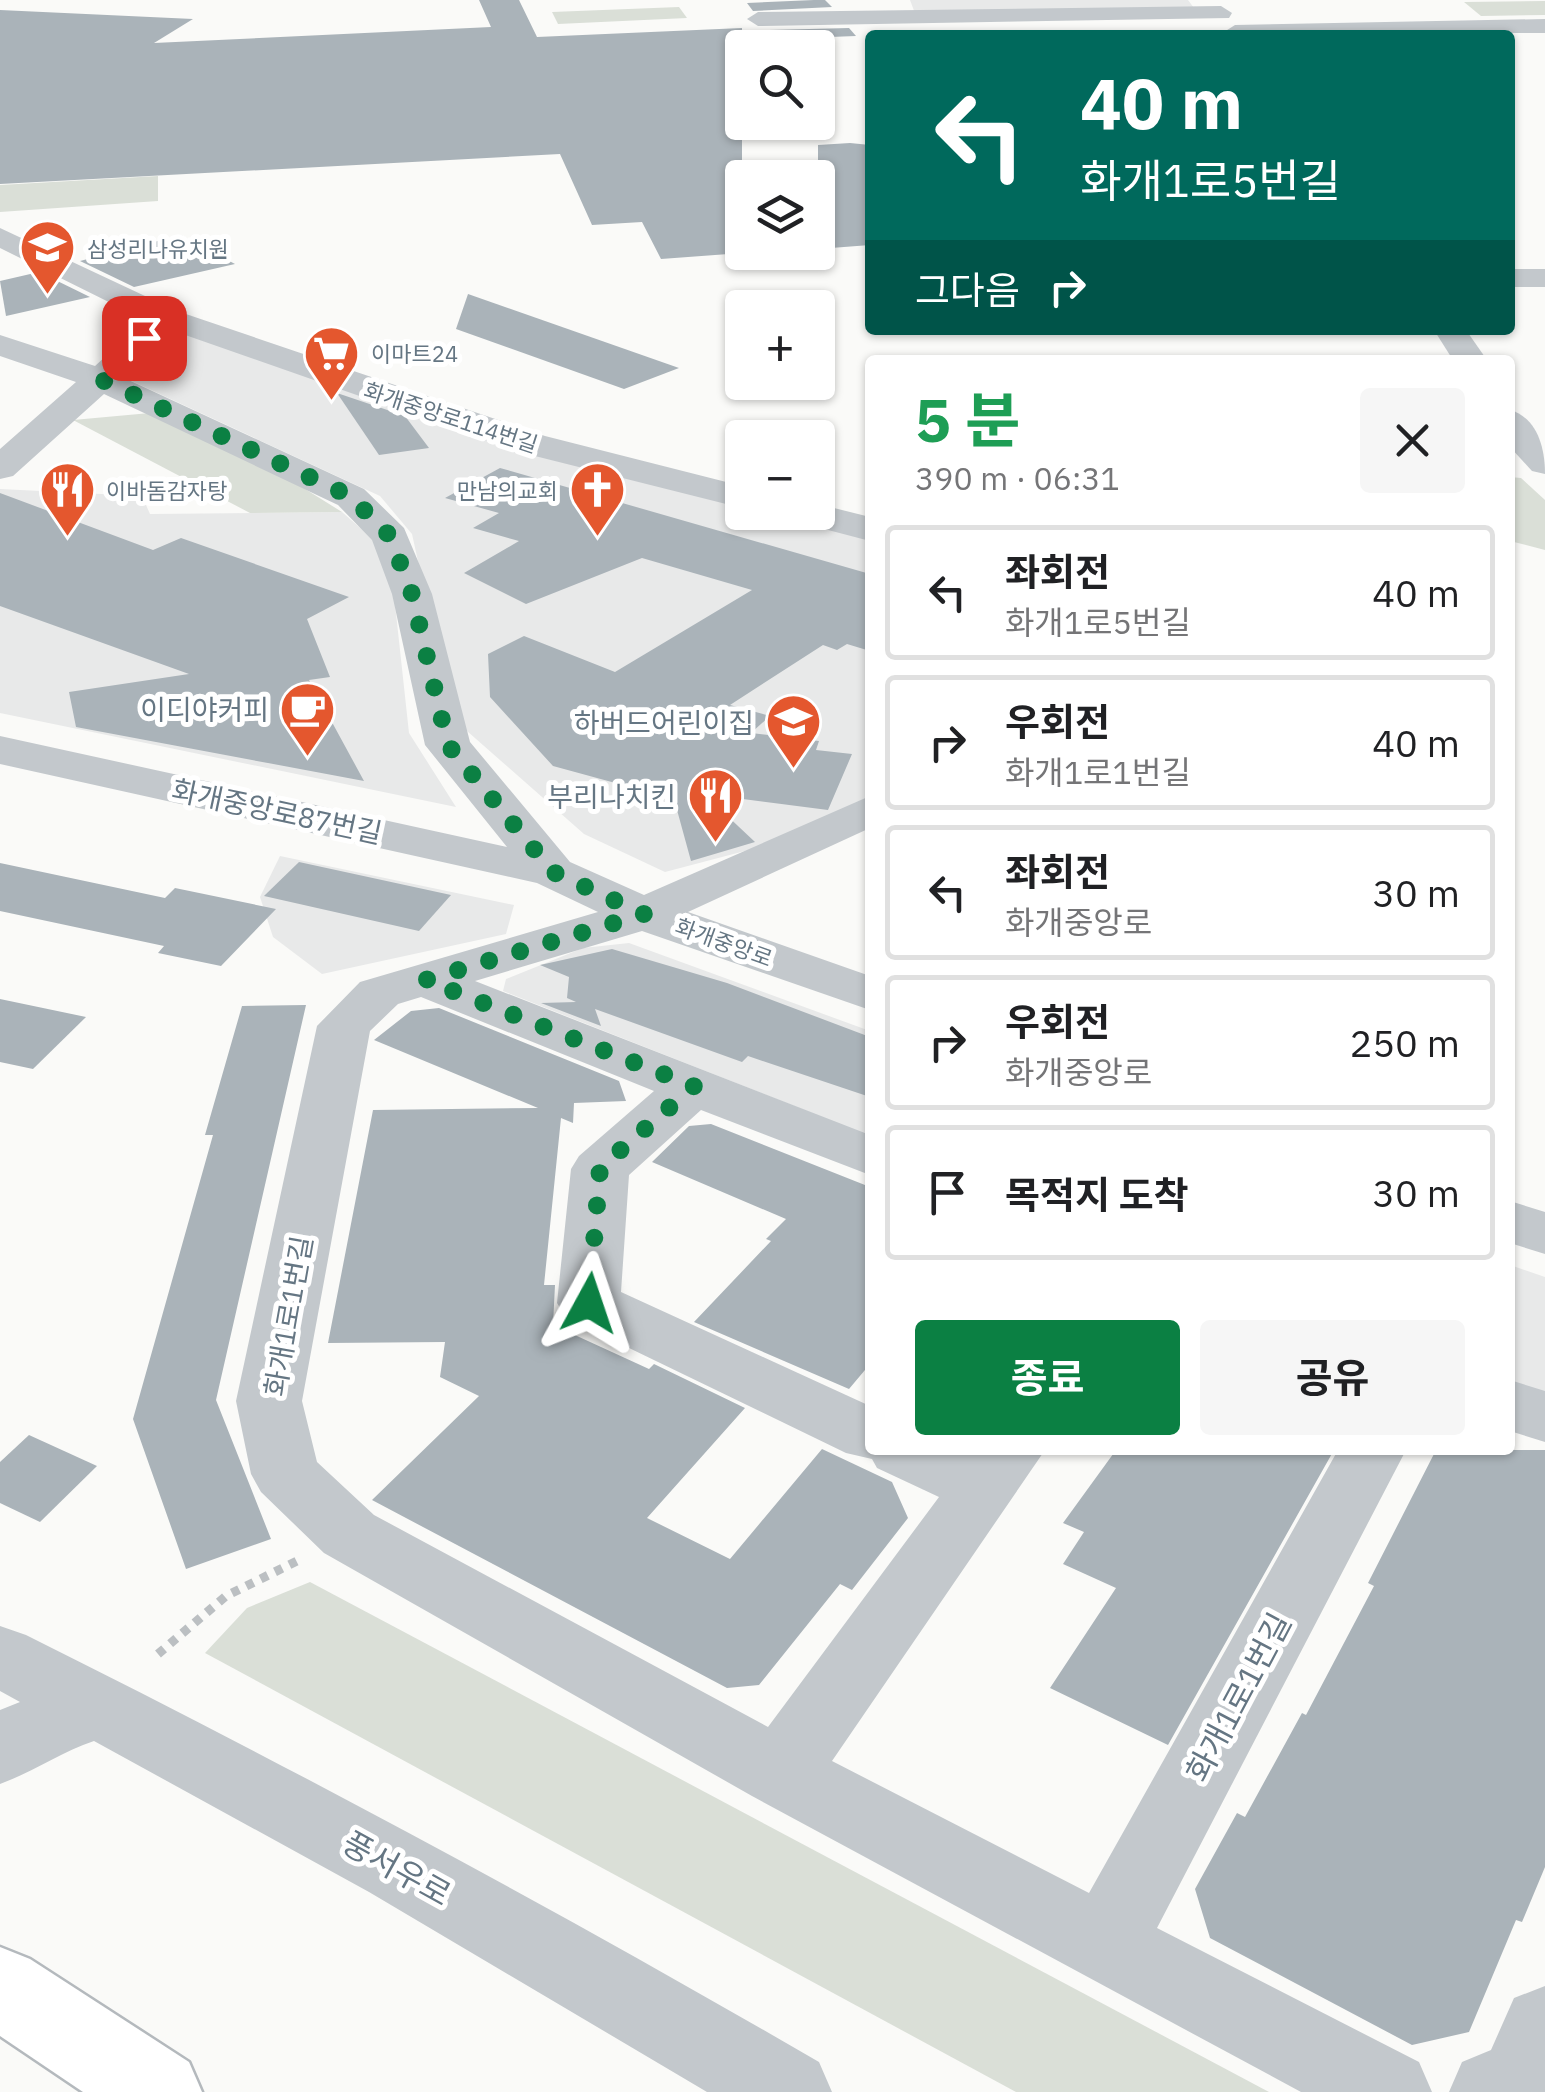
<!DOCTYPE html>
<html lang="ko">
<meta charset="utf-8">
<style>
:root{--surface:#fff;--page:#f6f6f6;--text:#202124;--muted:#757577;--line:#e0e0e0;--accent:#0b8043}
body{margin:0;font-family:"IBM Plex Sans","Noto Sans KR",sans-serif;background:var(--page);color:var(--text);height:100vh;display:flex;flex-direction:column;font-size:38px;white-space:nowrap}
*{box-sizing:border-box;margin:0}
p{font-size:32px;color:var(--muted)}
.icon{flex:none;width:55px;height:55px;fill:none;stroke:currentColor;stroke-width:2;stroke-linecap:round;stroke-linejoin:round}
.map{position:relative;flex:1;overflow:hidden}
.details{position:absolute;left:865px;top:355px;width:650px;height:1100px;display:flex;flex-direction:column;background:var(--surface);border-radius:10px;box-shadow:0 2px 8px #0004}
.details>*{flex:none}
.guide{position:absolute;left:865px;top:30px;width:650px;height:305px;border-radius:10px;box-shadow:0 2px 8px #0004;background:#00695c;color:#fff;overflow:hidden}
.fabs{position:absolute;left:725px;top:30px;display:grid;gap:20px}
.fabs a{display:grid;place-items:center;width:110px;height:110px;border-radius:10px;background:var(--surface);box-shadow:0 2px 8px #0004;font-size:50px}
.pin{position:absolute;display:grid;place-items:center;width:85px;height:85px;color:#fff;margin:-42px;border-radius:20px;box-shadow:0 5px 15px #0006}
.me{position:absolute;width:110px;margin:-55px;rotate:5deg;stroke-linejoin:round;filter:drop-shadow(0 0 8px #0008)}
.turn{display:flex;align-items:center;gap:35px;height:210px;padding:0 50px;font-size:45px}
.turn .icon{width:130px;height:130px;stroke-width:2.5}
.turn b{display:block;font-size:70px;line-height:85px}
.then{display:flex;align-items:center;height:95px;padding:0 50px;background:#0003;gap:20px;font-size:38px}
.round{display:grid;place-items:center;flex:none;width:105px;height:105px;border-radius:10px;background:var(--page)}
.head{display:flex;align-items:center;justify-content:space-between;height:170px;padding:0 50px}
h1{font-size:60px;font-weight:700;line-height:75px;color:#1e9e55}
.cta{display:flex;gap:20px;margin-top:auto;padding:20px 50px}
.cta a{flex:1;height:115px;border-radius:10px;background:var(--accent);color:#fff;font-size:40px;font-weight:700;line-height:115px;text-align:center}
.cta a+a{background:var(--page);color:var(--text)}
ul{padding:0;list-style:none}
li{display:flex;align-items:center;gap:30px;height:135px;margin:0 20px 15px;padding:0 30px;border:5px solid var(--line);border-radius:10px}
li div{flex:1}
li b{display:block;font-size:38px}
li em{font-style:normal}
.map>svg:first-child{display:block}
.built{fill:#e8e9e9}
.green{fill:#dadfd7}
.building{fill:#aab3b9}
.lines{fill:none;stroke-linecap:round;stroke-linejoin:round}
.highway-casing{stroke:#b4b9bd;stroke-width:5}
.path{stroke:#bbbfc2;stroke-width:9;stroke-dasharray:8 8;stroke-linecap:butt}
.minor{fill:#c3c8cc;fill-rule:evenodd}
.highway{fill:#fff;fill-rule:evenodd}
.route{stroke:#0b8043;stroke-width:18;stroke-dasharray:0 32.4}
.labels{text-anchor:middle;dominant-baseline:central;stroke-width:10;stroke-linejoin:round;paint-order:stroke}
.far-poi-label{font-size:22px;fill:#657683;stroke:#fff;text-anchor:start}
.far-street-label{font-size:22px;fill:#657683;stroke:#fff}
.poi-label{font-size:28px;fill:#657683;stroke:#fff;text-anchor:end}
.street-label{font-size:28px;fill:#657683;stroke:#fff}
.near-street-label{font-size:32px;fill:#657683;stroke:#fff}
</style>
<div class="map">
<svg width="1545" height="2092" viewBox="0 0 1545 2092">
<rect width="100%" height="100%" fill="#fafaf8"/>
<g class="built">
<path d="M 910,0 L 1188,0 L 1194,8 L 916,16 Z"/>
<path d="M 178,331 L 470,434 L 742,505 L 742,512 L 769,513 L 870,539 L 870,797 L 760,847 L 665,872 L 584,834 L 467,731 L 448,697 L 412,534 L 380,496 L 123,377 L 154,339 Z"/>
<path d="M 0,489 L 142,496 L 150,514 L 342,512 L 374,540 L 394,595 L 409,733 L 456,807 L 0,713 Z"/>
<path d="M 280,856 L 514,905 L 506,934 L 322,974 L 273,937 L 260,897 Z"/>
<path d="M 629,943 L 870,1031 L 870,1136 L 503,991 L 506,979 L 583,948 Z"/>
<path d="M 1510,1265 L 1545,1277 L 1545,1402 L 1510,1389 Z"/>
</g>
<g class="green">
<path d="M 1545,1 L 1545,15 L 1481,16 L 1464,2 Z"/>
<path d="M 679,7 L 687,18 L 558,24 L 552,12 Z"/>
<path d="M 158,176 L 158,201 L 0,212 L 0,185 Z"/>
<path d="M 150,413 L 257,459 L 342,512 L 250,513 L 73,420 Z"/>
<path d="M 1510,477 L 1521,478 L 1545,500 L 1545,550 L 1510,541 Z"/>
<path d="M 310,1582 L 1269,2092 L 1016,2092 L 205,1653 L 247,1608 Z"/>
</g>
<g class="building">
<path d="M 479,0 L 519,0 L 537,37 L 742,28 L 742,253 L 661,259 L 642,222 L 592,225 L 560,154 L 0,184 L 0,10 L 193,19 L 154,43 L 491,27 Z"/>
<path d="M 814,0 L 825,0 L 832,7 L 753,11 L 747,3 Z"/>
<path d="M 849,28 L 856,36 L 777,39 L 769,30 Z"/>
<path d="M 850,143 L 870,145 L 870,245 L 818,249 L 818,145 Z"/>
<path d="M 181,235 L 235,264 L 134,287 L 80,261 Z"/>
<path d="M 39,272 L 90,297 L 6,316 L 0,281 Z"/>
<path d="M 468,294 L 679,368 L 624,389 L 456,329 Z"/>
<path d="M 337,393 L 405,416 L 429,448 L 379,455 Z"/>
<path d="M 500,468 L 870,574 L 870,651 L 847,644 L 837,650 L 823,645 L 730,705 L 770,716 L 751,733 L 819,741 L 816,750 L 852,754 L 828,810 L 704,794 L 755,842 L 691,861 L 674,799 L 553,766 L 490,697 L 488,654 L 524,636 L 615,672 L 752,590 L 642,558 L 526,604 L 464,573 L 519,541 L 473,528 L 499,513 L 445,498 Z"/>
<path d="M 0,493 L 153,550 L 181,538 L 349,597 L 307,619 L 330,677 L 309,680 L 364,781 L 76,727 L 69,692 L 189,674 L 0,606 Z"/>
<path d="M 299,862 L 451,895 L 419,931 L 264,896 Z"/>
<path d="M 0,863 L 165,898 L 175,888 L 276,909 L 221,966 L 158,953 L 164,946 L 0,911 Z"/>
<path d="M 612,949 L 727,983 L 870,1037 L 870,1097 L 748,1056 L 742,1062 L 595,1009 L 601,1026 L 541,1003 L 576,1002 L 567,998 L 569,977 L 540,965 Z"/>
<path d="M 0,999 L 86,1017 L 33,1069 L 0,1062 Z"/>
<path d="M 306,1005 L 216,1400 L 271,1539 L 186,1569 L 133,1419 L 213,1135 L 205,1135 L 242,1006 Z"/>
<path d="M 439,1008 L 619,1081 L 626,1101 L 574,1103 L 573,1123 L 561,1118 L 544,1285 L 555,1285 L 553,1325 L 649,1369 L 654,1364 L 745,1408 L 647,1518 L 730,1559 L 822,1449 L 892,1482 L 908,1518 L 852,1590 L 840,1584 L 759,1685 L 727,1688 L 372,1500 L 479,1396 L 440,1377 L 445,1342 L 328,1343 L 373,1110 L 538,1108 L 374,1040 L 411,1011 Z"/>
<path d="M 711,1124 L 870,1187 L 870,1364 L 849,1389 L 694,1322 L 771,1241 L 766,1239 L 786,1219 L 652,1162 L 689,1126 Z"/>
<path d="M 29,1435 L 97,1466 L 40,1522 L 0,1503 L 0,1462 Z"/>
<path d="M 1116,1450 L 1334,1450 L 1168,1745 L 1050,1688 L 1116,1588 L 1063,1564 L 1084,1532 L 1063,1523 Z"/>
<path d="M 1436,1450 L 1545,1450 L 1545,1867 L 1522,1922 L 1516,1920 L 1469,2032 L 1412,2045 L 1210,1938 L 1195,1889 L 1237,1813 L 1245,1817 L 1302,1713 L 1306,1715 L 1374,1586 L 1368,1583 Z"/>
</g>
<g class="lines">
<defs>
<path id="highway" d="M 0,1947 L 30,1959 L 189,2062 L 202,2092 L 83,2092 L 0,2036 Z"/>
</defs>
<use href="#highway" class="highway-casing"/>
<path class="path" d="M 158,1654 L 226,1596 L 297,1561"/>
<g class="minor">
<path d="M 1221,6 L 1232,13 L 1229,18 L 758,26 L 747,19 L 758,12 Z"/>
<path d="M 1545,19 L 1545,33 L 1224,32 L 1235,25 Z"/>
<path d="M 0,228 L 177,311 L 545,436 L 742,486 L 742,508 L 519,452 L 171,330 L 122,377 L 364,489 L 404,528 L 432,594 L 470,742 L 570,862 L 644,895 L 870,796 L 870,828 L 688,912 L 870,976 L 870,1010 L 642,931 L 475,981 L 870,1135 L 870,1175 L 701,1110 L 629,1175 L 621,1292 L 870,1406 L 870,1450 L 1045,1450 L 832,1761 L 1089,1893 L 1338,1450 L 1406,1450 L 1157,1928 L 1419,2062 L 1432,2092 L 1301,2092 L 752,1796 L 324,1553 L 261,1492 L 251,1474 L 236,1401 L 317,1026 L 360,982 L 598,912 L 537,883 L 0,764 L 0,736 L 507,847 L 425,745 L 392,594 L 372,540 L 338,505 L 104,394 L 13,476 L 0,479 L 0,449 L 76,382 L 0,356 L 0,335 L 95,366 L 145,320 L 0,248 ZM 421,997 L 654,1091 L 579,1156 L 571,1169 L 557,1303 L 567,1318 L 846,1453 L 872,1459 L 877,1468 L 939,1497 L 768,1727 L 374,1515 L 317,1462 L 302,1401 L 370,1031 L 398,1004 Z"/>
<rect x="1510" y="269" width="35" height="18"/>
<path d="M 1434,330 L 1466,330 L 1487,360 L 1453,360 Z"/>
<path d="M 1510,410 C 1538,418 1545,449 1545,474 L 1532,471 L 1510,447 Z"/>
<path d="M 818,504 L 870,517 L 870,541 L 790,520 L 784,512 L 818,512 Z"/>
<path d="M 1510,1201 L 1545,1212 L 1545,1254 L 1510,1243 Z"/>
<path d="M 1510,1380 L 1545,1391 L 1545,1442 L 1510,1431 Z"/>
<path d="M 0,1626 L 26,1635 C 295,1769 559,1911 819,2062 L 832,2092 L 707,2092 L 369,1892 L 94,1741 C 61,1752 33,1772 0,1784 L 0,1710 L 20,1702 L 0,1691 Z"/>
<path d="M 1545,1986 L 1545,2092 L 1449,2092 L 1462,2062 L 1491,2050 L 1514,1998 Z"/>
</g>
<use href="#highway" class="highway"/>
</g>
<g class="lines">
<path class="route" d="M 144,338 L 100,379 L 350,496 L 390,536 L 412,594 L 448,745 L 553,872 L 644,914 L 425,980 L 694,1086 L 600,1168 L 589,1303"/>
</g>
<defs>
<symbol id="school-pin" viewBox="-11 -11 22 30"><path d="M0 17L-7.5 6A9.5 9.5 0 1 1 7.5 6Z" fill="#e4572e" stroke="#fff"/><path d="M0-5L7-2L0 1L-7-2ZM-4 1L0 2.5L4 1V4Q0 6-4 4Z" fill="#fff"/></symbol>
<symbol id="supermarket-pin" viewBox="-11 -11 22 30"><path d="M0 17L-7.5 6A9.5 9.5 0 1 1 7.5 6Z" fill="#e4572e" stroke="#fff"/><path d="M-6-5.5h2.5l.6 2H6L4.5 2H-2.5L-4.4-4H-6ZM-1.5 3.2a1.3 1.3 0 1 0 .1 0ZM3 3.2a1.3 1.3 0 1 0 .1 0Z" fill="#fff"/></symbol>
<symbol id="restaurant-pin" viewBox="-11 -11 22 30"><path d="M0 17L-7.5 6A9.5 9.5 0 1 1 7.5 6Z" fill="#e4572e" stroke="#fff"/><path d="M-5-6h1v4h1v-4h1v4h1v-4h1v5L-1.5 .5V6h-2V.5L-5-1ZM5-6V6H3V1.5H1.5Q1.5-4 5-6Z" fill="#fff"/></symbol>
<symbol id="church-pin" viewBox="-11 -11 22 30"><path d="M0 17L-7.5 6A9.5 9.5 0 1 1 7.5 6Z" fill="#e4572e" stroke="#fff"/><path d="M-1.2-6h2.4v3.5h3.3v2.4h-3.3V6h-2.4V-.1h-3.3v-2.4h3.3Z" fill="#fff"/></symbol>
<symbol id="cafe-pin" viewBox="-11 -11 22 30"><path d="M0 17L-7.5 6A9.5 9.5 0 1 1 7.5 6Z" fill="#e4572e" stroke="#fff"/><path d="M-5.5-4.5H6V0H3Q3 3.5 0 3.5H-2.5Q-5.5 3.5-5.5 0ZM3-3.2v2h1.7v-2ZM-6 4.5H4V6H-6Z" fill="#fff"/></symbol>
</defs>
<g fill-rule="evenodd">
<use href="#school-pin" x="16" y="216" width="63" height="86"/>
<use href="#supermarket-pin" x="300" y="322" width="63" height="86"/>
<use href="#restaurant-pin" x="36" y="458" width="63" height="86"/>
<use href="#church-pin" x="566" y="458" width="63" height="86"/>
<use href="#cafe-pin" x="276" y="678" width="63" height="86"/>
<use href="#school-pin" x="762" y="690" width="63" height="86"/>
<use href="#restaurant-pin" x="684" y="764" width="63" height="86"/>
</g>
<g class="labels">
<g class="far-poi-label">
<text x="87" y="248">삼성리나유치원</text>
<text x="371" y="353">이마트24</text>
<text x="106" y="490">이바돔감자탕</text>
<text x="558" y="490" text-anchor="end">만남의교회</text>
</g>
<g class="far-street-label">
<text transform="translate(451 417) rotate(18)">화개중앙로114번길</text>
<text transform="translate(724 942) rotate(20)">화개중앙로</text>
</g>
<g class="poi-label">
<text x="269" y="709">이디야커피</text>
<text x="754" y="722">하버드어린이집</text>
<text x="676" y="796">부리나치킨</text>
</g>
<g class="street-label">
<text transform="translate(277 811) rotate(12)">화개중앙로87번길</text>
<text transform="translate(288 1316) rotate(-80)">화개1로1번길</text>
</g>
<g class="near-street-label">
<text transform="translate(1238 1697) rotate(-62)">화개1로1번길</text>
<text transform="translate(397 1868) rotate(29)">풍서우로</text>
</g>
</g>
</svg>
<div class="fabs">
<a><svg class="icon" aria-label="search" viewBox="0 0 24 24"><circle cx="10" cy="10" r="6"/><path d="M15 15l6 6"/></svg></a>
<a><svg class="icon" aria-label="layers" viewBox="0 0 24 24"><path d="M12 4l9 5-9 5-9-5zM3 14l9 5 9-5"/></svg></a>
<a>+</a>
<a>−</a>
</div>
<div class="pin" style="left:144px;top:338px;background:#d93025"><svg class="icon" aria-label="arrive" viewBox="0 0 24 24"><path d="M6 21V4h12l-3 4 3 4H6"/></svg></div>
<svg class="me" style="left:589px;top:1303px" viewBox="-20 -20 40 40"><path d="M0-17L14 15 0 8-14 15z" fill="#0b8043" stroke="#fff" stroke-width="4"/></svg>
<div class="guide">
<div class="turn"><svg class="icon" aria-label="left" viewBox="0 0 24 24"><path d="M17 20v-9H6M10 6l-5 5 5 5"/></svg><div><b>40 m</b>화개1로5번길</div></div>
<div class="then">그다음<svg class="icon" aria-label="right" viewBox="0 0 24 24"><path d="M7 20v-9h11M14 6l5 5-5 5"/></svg></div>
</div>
<section class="details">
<div class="head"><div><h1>5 분</h1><p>390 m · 06:31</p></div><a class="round"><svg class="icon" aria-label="close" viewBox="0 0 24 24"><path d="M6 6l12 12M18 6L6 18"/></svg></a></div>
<ul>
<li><svg class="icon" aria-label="left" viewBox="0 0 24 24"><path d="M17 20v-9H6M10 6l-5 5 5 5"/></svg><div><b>좌회전</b><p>화개1로5번길</p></div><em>40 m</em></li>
<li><svg class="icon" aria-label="right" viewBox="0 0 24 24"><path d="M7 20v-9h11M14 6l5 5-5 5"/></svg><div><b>우회전</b><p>화개1로1번길</p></div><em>40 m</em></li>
<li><svg class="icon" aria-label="left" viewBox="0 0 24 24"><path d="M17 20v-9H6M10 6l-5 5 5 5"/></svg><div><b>좌회전</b><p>화개중앙로</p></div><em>30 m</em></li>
<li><svg class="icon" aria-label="right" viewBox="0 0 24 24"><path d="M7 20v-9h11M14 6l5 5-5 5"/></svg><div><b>우회전</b><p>화개중앙로</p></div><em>250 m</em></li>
<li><svg class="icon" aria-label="arrive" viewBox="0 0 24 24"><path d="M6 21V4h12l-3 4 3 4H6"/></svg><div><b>목적지 도착</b></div><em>30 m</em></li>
</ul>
<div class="cta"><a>종료</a><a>공유</a></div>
</section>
</div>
